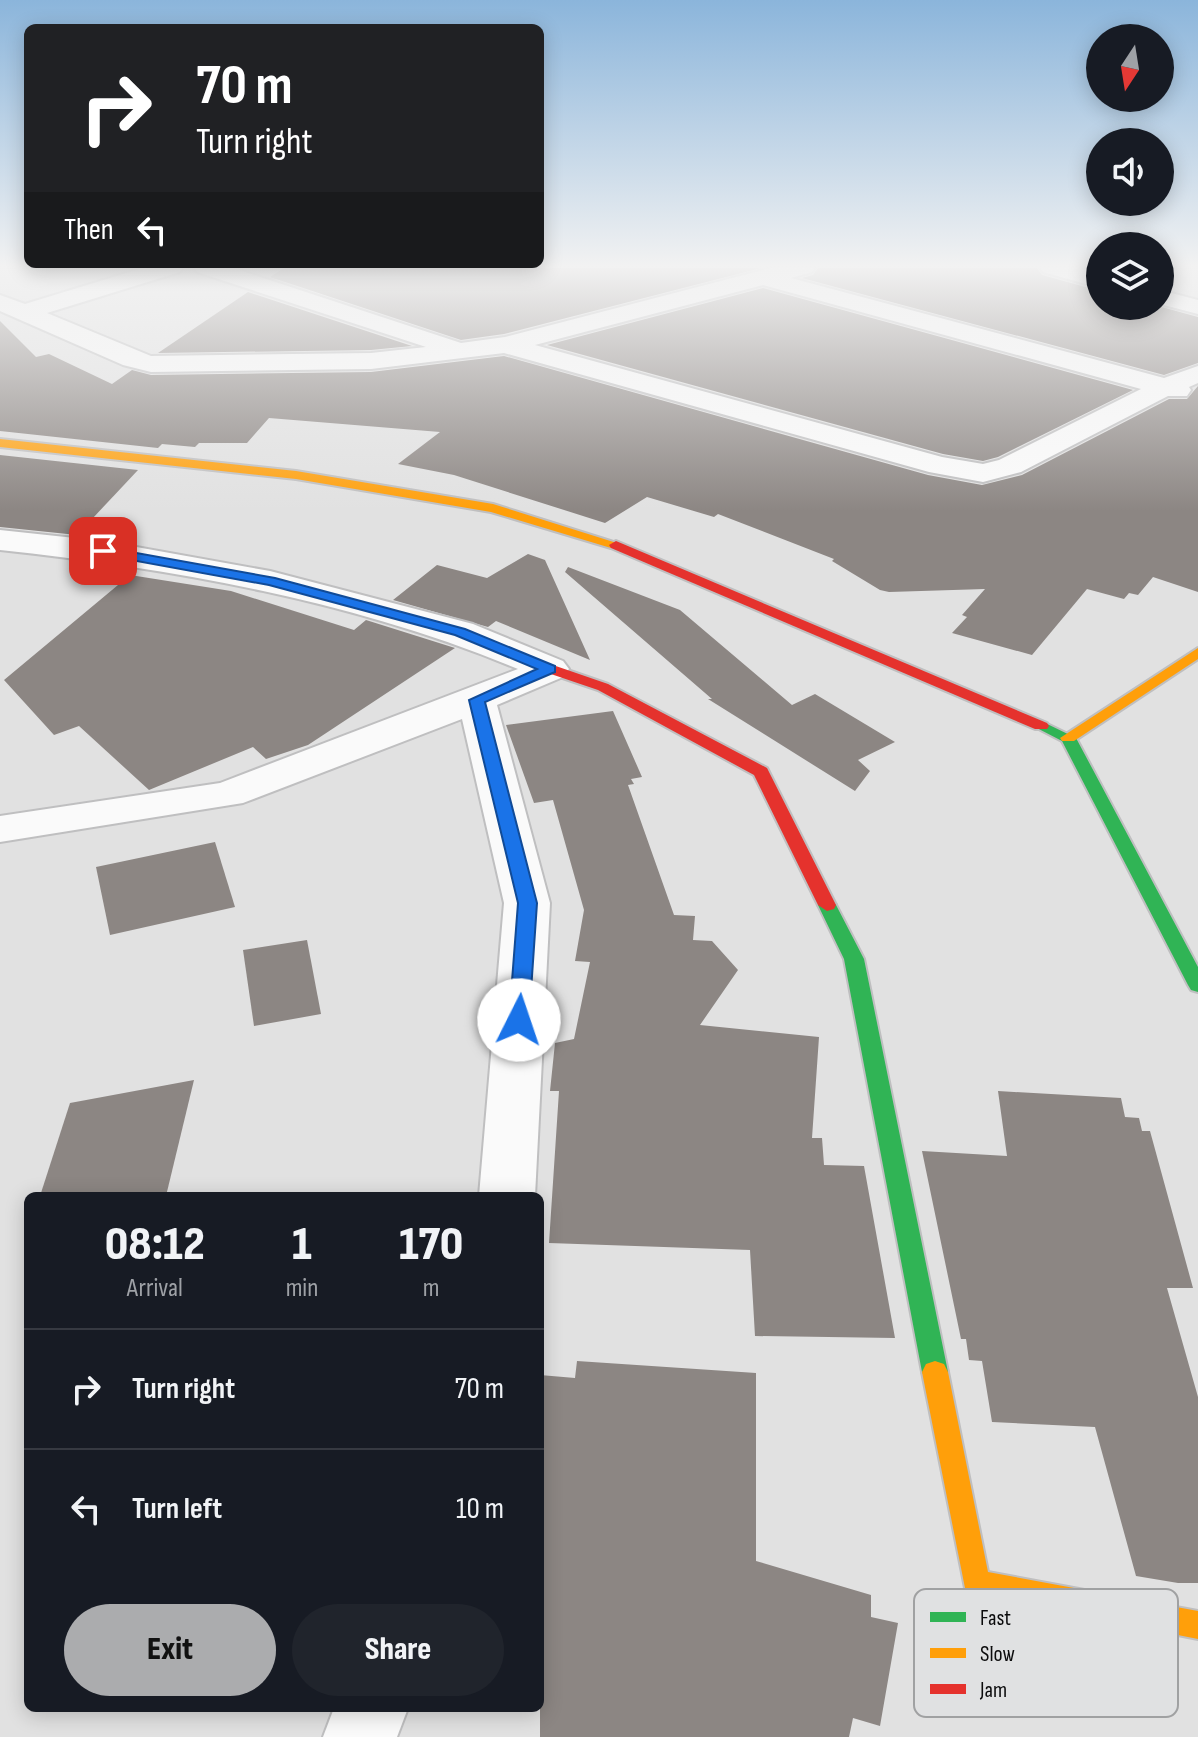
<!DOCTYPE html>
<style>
:root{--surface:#171b24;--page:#20242c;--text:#f1f3f6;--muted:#9ea1a6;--line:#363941;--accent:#abacae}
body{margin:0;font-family:"Sofia Sans Condensed",sans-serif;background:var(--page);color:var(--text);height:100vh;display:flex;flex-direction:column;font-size:30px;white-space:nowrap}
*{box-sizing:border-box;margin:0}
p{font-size:26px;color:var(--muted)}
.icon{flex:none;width:44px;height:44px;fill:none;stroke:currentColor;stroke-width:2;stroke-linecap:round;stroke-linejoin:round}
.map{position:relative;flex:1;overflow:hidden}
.details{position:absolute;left:24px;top:1192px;width:520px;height:520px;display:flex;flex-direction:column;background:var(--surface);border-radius:12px;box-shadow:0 4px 20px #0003}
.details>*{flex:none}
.banner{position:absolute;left:24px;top:24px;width:520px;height:244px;border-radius:12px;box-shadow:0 4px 20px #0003;background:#202124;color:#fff;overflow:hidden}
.needle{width:52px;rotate:192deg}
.controls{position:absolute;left:1086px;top:24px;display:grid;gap:16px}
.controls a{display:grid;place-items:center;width:88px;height:88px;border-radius:50%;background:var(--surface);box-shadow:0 4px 20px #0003;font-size:40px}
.pin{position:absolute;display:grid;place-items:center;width:68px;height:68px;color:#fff;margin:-34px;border-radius:16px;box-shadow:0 4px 12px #0006}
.me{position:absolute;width:88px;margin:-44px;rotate:4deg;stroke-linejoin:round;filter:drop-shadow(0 0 6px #0008)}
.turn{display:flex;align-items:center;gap:28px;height:168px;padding:0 40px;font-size:36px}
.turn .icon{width:104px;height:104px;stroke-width:2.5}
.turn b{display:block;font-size:56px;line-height:68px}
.then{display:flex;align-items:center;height:76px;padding:0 40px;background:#0003;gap:16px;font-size:30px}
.eta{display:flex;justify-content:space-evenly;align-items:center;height:136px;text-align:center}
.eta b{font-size:48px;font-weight:800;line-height:56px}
.primary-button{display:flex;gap:16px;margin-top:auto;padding:16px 40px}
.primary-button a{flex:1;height:92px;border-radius:48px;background:var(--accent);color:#111;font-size:32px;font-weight:800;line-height:92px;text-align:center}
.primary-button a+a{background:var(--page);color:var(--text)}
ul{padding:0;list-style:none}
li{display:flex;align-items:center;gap:24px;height:120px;padding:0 40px;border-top:2px solid var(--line)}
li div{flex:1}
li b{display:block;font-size:30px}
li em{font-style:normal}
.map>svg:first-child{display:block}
.building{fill:#8c8683}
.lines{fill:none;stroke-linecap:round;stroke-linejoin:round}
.street-casing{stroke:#bfbfc0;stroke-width:4}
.fast-casing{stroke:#bfbfc0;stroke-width:4}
.slow-casing{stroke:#bfbfc0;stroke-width:4}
.jam-casing{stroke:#bfbfc0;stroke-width:4}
.street{fill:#fafafa;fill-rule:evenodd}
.fast{fill:#30b455;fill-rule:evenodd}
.slow{fill:#ff9f0a;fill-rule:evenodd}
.jam{fill:#e5322d;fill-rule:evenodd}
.route{fill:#1a73e8;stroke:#114b97;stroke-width:2}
.key{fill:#e0e1e2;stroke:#a0a1a2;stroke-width:2}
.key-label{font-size:22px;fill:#0b0b0c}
</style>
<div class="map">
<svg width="1198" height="1737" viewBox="0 0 1198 1737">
<rect width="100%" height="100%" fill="#e1e1e1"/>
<g class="building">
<path d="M 284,268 L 761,268 L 504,334 L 461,340 L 270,277 Z"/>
<path d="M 818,268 L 1037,268 L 1042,275 L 1100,291 L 1100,306 L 1158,306 L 1198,317 L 1198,363 L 1164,375 L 802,278 L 813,275 Z"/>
<path d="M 763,288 L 1133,390 L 998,457 L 983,461 L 943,454 L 547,345 Z"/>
<path d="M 248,292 L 412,346 L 371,350 L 158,353 Z"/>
<path d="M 0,321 L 36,357 L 49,354 L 112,384 L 132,370 L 151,375 L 371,372 L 504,356 L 928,475 L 982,485 L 1022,475 L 1169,399 L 1187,399 L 1198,386 L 1198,592 L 1153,577 L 1138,595 L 1129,593 L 1124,599 L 1087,589 L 1032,655 L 952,633 L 967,617 L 962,615 L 985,589 L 889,592 L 880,590 L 832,561 L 834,559 L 718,514 L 714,517 L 647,497 L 605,523 L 454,475 L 398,464 L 440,432 L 269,418 L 247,443 L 199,443 L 195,447 L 162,444 L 158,448 L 0,431 Z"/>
<path d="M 0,455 L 138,470 L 77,535 L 0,527 Z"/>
<path d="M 528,554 L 545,560 L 590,660 L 496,621 L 488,627 L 393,600 L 437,565 L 487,578 Z"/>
<path d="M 568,567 L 680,610 L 792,705 L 815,694 L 895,742 L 858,760 L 870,771 L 855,791 L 708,699 L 712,699 L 565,572 Z"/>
<path d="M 130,575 L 231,591 L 354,630 L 366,620 L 455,648 L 308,745 L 266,759 L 253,747 L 149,790 L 79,726 L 54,735 L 4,680 Z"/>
<path d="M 613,711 L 642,777 L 631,779 L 634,784 L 628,785 L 674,915 L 695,916 L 693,940 L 712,941 L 738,970 L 700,1025 L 819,1037 L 812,1138 L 822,1138 L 824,1165 L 864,1166 L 895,1338 L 755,1336 L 750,1250 L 549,1243 L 559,1091 L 550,1091 L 555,1043 L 574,1039 L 590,962 L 575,961 L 584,910 L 553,800 L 534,803 L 506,725 Z"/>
<path d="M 215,842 L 235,907 L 110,935 L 96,867 Z"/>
<path d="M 307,940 L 321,1014 L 254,1026 L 243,950 Z"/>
<path d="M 194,1080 L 166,1196 L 40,1196 L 70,1103 Z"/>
<path d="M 998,1091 L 1121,1098 L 1125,1117 L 1139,1118 L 1142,1131 L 1150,1131 L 1193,1288 L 1167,1288 L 1198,1397 L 1198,1583 L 1178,1583 L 1136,1576 L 1095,1427 L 992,1422 L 982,1361 L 969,1360 L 966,1339 L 961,1339 L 922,1151 L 1007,1156 Z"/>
<path d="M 577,1361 L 756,1373 L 756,1561 L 871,1595 L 871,1617 L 898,1623 L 880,1726 L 853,1718 L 849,1737 L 540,1737 L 540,1375 L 575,1378 Z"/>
</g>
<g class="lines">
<defs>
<g id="street">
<path d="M 146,267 L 183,267 L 180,272 L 47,313 L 151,356 L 371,353 L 426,347 L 197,272 L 194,267 L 230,267 L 461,343 L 505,337 L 775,267 L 815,267 L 812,272 L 791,278 L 1164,378 L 1198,366 L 1198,383 L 1189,387 L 1191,390 L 1187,396 L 1168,396 L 1021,472 L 983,482 L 929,472 L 504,353 L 371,369 L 151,372 L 123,365 L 0,311 L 0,295 L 25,304 ZM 763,285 L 1141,389 L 999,460 L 983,464 L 942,457 L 535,345 Z"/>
<path d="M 1040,267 L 1078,267 L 1100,274 L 1100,288 L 1043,272 Z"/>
<path d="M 1160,290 L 1198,300 L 1198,314 L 1160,304 Z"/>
<path d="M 0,530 L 103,541 L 270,571 L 473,624 L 563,661 L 569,669 L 563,677 L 497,705 L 550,903 L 535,1196 L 479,1196 L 504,903 L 462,719 L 243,803 L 0,842 L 0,816 L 220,783 L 518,669 C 354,601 176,569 0,550 Z"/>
<path d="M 334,1708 L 408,1708 L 397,1737 L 323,1737 Z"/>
</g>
<g id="fast">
<path d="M 1041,721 L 1076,738 L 1198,967 L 1198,992 L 1191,990 L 1188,985 L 1062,741 L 1033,726 Z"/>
<path d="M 827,899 L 836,905 L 864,959 L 948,1372 L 944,1380 L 935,1383 L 926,1380 L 922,1372 L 844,959 L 818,905 Z"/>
</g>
<g id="slow">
<path d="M 0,439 L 296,471 L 493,504 L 623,545 L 621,548 L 611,548 L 491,512 L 296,479 L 0,447 Z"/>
<path d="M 1198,648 L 1198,659 L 1074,741 L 1062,741 L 1060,738 Z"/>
<path d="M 935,1361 L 944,1364 L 948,1372 L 988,1572 L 1198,1611 L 1198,1639 L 966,1593 L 922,1372 L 926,1364 Z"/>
</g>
<g id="jam">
<path d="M 616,541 L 1047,723 L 1049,726 L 1047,729 L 1035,729 L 611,548 L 609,545 Z"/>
<path d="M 550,664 L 608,684 L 767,768 L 836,905 L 834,909 L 827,911 L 818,905 L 754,775 L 598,690 L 545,672 L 545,666 Z"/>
</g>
</defs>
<use href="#street" class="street-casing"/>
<use href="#fast" class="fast-casing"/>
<use href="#slow" class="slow-casing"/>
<use href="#jam" class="jam-casing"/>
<use href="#street" class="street"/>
<use href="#fast" class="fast"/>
<use href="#slow" class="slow"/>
<use href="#jam" class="jam"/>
</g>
<linearGradient id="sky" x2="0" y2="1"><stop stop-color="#8bb5db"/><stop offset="0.52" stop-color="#f2f2f2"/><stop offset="1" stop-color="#f2f2f2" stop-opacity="0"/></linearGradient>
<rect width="1198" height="511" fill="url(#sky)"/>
<path class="route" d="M 103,547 L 275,578 L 465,629 L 555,666 L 555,672 L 485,702 L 537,903 L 529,1020 L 526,1025 L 519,1027 L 509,1020 L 518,903 L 469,700 L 537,669 L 455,635 L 269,585 L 98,554 L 98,548 Z"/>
<rect x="914" y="1589" width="264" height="128" rx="12" class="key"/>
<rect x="930" y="1612" width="36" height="10" fill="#30b455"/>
<rect x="930" y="1648" width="36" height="10" fill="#ff9f0a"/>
<rect x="930" y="1684" width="36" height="10" fill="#e5322d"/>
<g class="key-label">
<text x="980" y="1625">Fast</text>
<text x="980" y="1661">Slow</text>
<text x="980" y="1697">Jam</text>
</g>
</svg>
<div class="controls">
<a><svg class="needle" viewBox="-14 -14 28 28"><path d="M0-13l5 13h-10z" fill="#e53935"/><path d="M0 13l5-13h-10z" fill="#9ea1a6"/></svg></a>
<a><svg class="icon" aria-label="sound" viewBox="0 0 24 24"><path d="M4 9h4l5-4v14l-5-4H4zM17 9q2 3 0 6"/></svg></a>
<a><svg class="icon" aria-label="layers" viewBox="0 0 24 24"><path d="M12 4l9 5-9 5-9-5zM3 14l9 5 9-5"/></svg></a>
</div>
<div class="pin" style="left:103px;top:551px;background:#d93025"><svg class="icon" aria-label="arrive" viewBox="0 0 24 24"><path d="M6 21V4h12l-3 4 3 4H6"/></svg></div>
<svg class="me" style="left:519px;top:1020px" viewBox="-20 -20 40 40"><circle r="19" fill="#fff"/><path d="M0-13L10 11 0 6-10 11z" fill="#1a73e8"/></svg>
<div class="banner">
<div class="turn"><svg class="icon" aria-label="right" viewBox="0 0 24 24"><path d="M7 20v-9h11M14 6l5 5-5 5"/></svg><div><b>70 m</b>Turn right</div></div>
<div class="then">Then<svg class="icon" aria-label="left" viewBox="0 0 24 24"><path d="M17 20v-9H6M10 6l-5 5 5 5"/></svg></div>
</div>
<section class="details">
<div class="eta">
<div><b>08:12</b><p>Arrival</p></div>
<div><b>1</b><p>min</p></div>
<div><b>170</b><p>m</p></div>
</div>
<ul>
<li><svg class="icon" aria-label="right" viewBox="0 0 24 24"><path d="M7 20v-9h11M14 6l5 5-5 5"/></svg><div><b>Turn right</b></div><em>70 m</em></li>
<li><svg class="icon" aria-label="left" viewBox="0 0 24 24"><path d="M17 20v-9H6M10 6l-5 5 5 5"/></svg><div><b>Turn left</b></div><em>10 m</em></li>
</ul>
<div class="primary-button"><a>Exit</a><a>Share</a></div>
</section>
</div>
